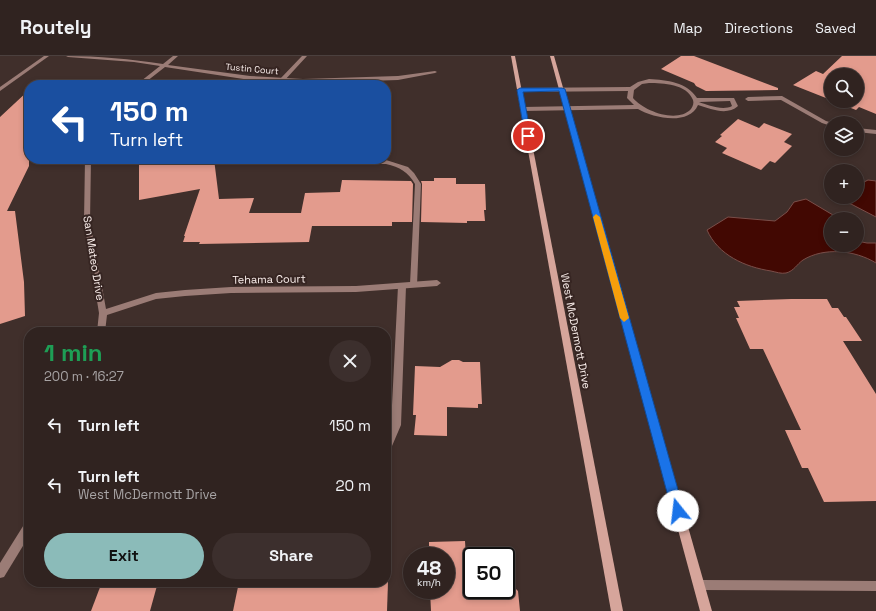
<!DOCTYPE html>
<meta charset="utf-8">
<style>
:root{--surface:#302320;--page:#3c2f2d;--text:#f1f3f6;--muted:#a8a4a5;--line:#4b403e;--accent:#8bbbb9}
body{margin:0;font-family:"Space Grotesk",sans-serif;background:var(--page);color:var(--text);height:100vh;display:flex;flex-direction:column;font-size:15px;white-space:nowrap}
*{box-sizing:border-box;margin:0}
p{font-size:13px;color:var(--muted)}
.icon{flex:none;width:22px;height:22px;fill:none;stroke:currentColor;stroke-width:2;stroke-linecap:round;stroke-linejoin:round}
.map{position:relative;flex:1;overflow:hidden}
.drawer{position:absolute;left:24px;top:271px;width:367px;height:260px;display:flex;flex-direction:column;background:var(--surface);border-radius:16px;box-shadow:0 2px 6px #0003,0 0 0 1px var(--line)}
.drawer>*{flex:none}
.guide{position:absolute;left:24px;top:24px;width:367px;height:84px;border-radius:16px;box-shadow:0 2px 6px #0003,0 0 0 1px var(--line);background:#1a4fa0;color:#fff;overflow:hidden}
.tools{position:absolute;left:824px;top:12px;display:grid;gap:8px}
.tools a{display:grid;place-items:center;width:40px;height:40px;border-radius:50%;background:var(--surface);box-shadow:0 2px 6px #0003,0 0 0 1px var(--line);font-size:20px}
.speed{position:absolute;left:403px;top:491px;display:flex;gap:8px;font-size:20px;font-weight:700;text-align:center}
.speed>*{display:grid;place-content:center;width:52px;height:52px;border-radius:50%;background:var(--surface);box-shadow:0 2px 6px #0003,0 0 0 1px var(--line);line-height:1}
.speed small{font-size:10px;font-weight:400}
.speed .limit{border:2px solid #111;border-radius:6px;background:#fff;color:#111}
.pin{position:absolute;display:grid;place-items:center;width:34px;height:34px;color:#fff;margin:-17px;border:2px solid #fff;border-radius:50%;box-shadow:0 1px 4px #0007}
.me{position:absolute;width:44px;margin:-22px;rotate:344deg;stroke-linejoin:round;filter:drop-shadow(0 0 3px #0008)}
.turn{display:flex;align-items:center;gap:14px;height:84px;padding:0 20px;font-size:18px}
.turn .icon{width:52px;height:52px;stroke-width:2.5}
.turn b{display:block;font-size:28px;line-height:34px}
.round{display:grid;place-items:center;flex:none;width:42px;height:42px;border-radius:21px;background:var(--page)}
.overview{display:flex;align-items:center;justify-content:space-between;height:68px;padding:0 20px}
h1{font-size:24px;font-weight:600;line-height:30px;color:#1e9e55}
.cta{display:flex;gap:8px;margin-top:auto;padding:8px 20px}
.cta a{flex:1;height:46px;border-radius:24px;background:var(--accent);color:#111;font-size:16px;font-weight:600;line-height:46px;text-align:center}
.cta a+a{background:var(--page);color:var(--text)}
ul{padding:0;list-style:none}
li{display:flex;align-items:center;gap:12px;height:60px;padding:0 20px}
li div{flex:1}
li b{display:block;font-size:15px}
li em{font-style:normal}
header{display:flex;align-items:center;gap:24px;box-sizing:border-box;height:56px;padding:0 20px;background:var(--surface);border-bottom:1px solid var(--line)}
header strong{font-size:19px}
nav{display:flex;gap:22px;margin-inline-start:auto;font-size:14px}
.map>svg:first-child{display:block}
.water{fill:#420802;stroke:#7a4e49}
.building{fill:#e39b8d}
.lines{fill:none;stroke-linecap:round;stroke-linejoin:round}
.service{fill:#9b7c76;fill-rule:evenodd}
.minor{fill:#9b7c76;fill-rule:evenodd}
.secondary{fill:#d6a59b;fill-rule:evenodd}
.route{fill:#1a73e8;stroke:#114b97}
.slow{fill:#f59e0b}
.labels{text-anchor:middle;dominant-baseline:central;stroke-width:4;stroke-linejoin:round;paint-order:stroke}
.far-street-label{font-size:9px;fill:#fdf1ee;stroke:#362522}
.street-label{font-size:11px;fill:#fdf1ee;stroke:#362522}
</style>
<header>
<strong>Routely</strong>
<nav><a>Map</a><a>Directions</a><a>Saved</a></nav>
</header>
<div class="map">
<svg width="876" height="555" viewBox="0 0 876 555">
<rect width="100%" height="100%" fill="#402f2b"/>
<g class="water">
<path d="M 868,124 L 876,125 L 876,161 L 851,148 L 839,145 L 833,141 L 857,141 L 857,134 L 862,132 L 864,126 Z"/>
<path d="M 806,143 L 833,159 L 831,163 L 831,189 L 857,189 L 857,185 L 867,187 L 876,187 L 876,207 C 855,194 824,191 803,204 C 797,208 794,215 786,217 C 781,218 776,216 771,215 C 745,211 718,199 707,174 L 728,161 L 775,165 L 787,156 L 794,146 Z"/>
</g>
<g class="building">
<path d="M 681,0 L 694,0 L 778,32 L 778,34 L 706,35 L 696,30 L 694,27 L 661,13 Z"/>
<path d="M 842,0 L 876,0 L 876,58 L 859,51 L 856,54 L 833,45 L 857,45 L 857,19 L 831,19 L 831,44 L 793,29 L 816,15 L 823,18 Z"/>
<path d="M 29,34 L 29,110 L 7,155 L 15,155 L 24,226 L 25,260 L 0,268 L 0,61 Z"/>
<path d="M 738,63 L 759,72 L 764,67 L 792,78 L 784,86 L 792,90 L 775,107 L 770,105 L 761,114 L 722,97 L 727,92 L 715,86 L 722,80 L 720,79 Z"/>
<path d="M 139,103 L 159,103 L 159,109 L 195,103 L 214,103 L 219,143 L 254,142 L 249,157 L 301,157 L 305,137 L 340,136 L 342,124 L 411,125 L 413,128 L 412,166 L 392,166 L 392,170 L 312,170 L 309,186 L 199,188 L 200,186 L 183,186 L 185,180 L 184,180 L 200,133 L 139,144 Z"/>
<path d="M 434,122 L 456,122 L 456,128 L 485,128 L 486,154 L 484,154 L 485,165 L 467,165 L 467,167 L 421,166 L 422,128 L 421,125 L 434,125 Z"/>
<path d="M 791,243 L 827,243 L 832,252 L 838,252 L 844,261 L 846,261 L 862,285 L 843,285 L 876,338 L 876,445 L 824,446 L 808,412 L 802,412 L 785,374 L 801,374 L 763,293 L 750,293 L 736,262 L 739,262 L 734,251 L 740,251 L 737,245 Z"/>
<path d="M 452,304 L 459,304 L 463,306 L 480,306 L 482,348 L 478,348 L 478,352 L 447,351 L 447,380 L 414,379 L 416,359 L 413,359 L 415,310 L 440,311 Z"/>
<path d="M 465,485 L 467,518 L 472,518 L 472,534 L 506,534 L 506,525 L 508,525 L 518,535 L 520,555 L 431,555 L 430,534 L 446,534 L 446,500 L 429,500 L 429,486 Z"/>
<path d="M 102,526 L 158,526 L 150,555 L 91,555 Z"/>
<path d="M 239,526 L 388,526 L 387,555 L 233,555 Z"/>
</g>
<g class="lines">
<g class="service">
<path d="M 44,0 L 49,0 L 0,35 L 0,31 Z"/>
<path d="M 302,0 L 307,0 L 284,25 L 283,29 L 277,29 L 280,23 Z"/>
<path d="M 649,23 C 667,24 687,26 697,42 L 734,42 L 738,50 C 727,60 711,53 698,49 C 689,70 653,62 638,53 L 523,55 L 520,53 L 523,51 L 634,49 L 627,42 L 628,35 L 520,36 L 517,34 L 520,32 L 630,31 L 638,26 ZM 649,27 C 663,27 687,28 693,44 C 694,47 693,50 691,53 C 677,68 644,55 633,42 L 634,34 L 642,28 ZM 730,45 L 732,50 C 723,55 707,49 699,46 Z"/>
<path d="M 782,40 L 826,65 L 833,67 L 831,67 L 831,70 L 822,67 L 781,44 L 748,45 L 745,43 L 748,41 Z"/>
<path d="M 857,72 L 876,74 L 876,78 L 857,76 Z"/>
<path d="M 269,103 L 386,104 L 408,111 L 414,117 L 421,128 L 417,230 L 414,231 L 410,228 L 415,128 C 408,116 400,111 386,108 C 366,108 281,111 269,103 Z"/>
<path d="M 402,227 L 406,230 L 401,369 L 389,397 L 386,398 L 386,382 L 391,369 L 398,230 Z"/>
<path d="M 699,524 L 876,525 L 876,535 L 699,534 L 695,533 L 694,529 L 695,525 Z"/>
</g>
<g class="minor">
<path d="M 66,0 C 98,0 131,3 163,8 L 173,0 L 178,0 L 168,9 L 250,20 L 303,23 L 398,20 L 435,15 L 437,16 L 435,17 L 398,24 L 303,27 L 250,24 L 165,11 L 142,29 L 136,29 L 160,10 L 134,6 L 68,1 Z"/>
<path d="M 85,103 L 91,103 L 90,165 L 106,253 L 156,237 L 185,234 L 231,231 L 356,230 L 437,224 L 441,227 L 437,230 L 356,236 L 231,237 L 185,240 L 156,243 L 107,259 L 105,276 L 97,276 L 99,257 L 84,165 Z"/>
<path d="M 29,466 L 29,480 L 4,521 L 0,522 L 0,507 L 25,467 Z"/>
</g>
<g class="secondary">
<path d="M 511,0 L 515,0 L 623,555 L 611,555 Z"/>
<path d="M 550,0 L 554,0 L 712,555 L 700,555 Z"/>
</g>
</g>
<path class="route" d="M 520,32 L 562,32 L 565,33 L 684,455 L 682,459 L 678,461 L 674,459 L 672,455 L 559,35 L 523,36 L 531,80 L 528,82 L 525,80 L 517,34 Z"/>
<path class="slow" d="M 596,158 L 600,161 L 629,262 L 624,266 L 620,262 L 593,161 Z"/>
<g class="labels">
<g class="far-street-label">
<text transform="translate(252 13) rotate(5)">Tustin Court</text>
</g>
<g class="street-label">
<text transform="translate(94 202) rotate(81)">San Mateo Drive</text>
<text transform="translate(269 223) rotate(-1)">Tehama Court</text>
<text transform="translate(576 275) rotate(79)">West McDermott Drive</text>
</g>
</g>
</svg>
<div class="tools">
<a><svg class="icon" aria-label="search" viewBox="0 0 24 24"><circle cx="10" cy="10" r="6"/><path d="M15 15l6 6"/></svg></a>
<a><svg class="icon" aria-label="layers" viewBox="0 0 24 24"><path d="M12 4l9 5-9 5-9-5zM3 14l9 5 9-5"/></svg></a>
<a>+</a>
<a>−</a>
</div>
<div class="speed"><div>48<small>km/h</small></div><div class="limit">50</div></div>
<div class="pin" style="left:528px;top:80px;background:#d93025"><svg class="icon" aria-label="arrive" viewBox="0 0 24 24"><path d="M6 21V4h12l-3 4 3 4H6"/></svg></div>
<svg class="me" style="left:678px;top:455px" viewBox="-20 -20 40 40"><circle r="19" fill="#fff"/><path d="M0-13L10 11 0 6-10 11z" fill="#1a73e8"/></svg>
<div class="guide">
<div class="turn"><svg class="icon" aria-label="left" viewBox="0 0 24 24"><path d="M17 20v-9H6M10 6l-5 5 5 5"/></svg><div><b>150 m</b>Turn left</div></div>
</div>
<section class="drawer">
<div class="overview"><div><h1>1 min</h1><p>200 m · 16:27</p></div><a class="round"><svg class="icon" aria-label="close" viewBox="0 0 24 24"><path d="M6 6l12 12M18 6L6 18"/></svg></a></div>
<ul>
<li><svg class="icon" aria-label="left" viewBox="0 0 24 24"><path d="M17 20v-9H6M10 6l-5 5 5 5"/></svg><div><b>Turn left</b></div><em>150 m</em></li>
<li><svg class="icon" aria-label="left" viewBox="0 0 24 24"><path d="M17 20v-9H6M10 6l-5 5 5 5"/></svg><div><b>Turn left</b><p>West McDermott Drive</p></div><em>20 m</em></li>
</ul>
<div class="cta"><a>Exit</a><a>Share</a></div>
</section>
</div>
